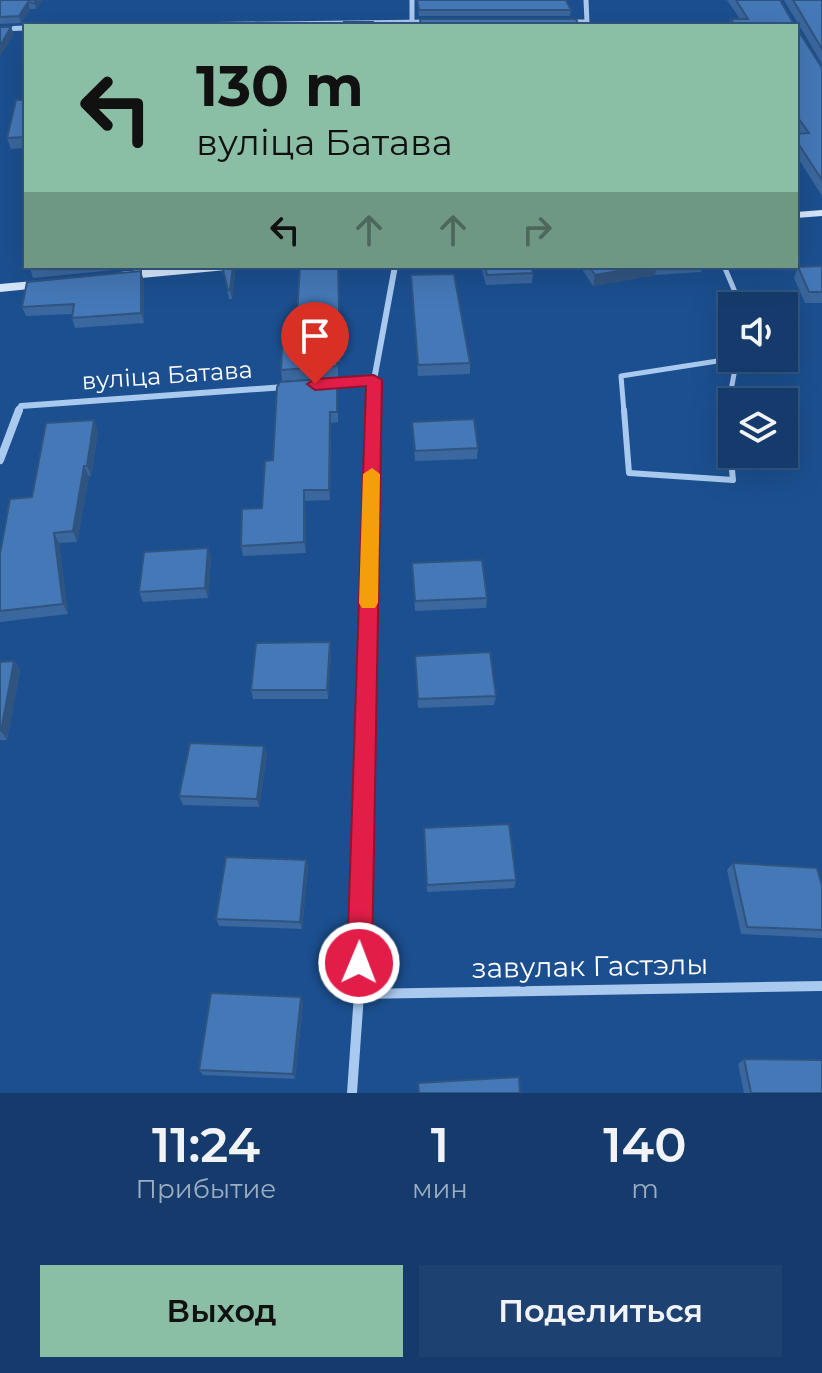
<!DOCTYPE html>
<html lang="ru">
<meta charset="utf-8">
<style>
:root{--surface:#143b6b;--page:#1d4271;--text:#f1f3f6;--muted:#9dadc1;--line:#33557e;--accent:#8abfa5}
body{margin:0;font-family:Montserrat,sans-serif;background:var(--page);color:var(--text);height:100vh;display:flex;flex-direction:column;font-size:30px;white-space:nowrap}
*{box-sizing:border-box;margin:0}
p{font-size:26px;color:var(--muted)}
.icon{flex:none;width:44px;height:44px;fill:none;stroke:currentColor;stroke-width:2;stroke-linecap:round;stroke-linejoin:round}
.map{position:relative;height:1093px;overflow:hidden}
.sheet{display:flex;flex-direction:column;background:var(--surface);flex:1}
.sheet>*{flex:none}
.hud{position:absolute;left:24px;top:24px;width:774px;height:244px;border-radius:0px;box-shadow:0 8px 32px #0002,0 0 0 2px var(--line);background:#8abfa5;color:#111;overflow:hidden}
.fabs{position:absolute;left:718px;top:292px;display:grid;gap:16px}
.fabs a{display:grid;place-items:center;width:80px;height:80px;border-radius:0px;background:var(--surface);box-shadow:0 8px 32px #0002,0 0 0 2px var(--line);font-size:40px}
.pin{position:absolute;display:grid;place-items:center;width:68px;height:68px;color:#fff;margin:-82px -34px;border-radius:50% 50% 50% 0;rotate:-45deg;box-shadow:0 0 8px #0007}
.pin .icon{rotate:45deg}
.me{position:absolute;width:88px;margin:-44px;rotate:1deg;stroke-linejoin:round;filter:drop-shadow(0 0 6px #0008)}
.turn{display:flex;align-items:center;gap:28px;height:168px;padding:0 40px;font-size:36px}
.turn .icon{width:104px;height:104px;stroke-width:2.5}
.turn b{display:block;font-size:56px;line-height:68px}
.lanes{display:flex;align-items:center;height:76px;padding:0 40px;background:#0003;justify-content:center;gap:40px;direction:ltr}
.lanes .off{opacity:.35}
.eta{display:flex;justify-content:space-evenly;align-items:center;height:136px;text-align:center}
.eta b{font-size:48px;font-weight:600;line-height:56px}
.cta{display:flex;gap:16px;margin-top:auto;padding:16px 40px}
.cta a{flex:1;height:92px;border-radius:0px;background:var(--accent);color:#111;font-size:32px;font-weight:600;line-height:92px;text-align:center}
.cta a+a{background:var(--page);color:var(--text)}
.map>svg:first-child{display:block}
.lines{fill:none;stroke-linecap:round;stroke-linejoin:round}
.lane-far1{stroke:#a9c9ee;stroke-width:5}
.lane{stroke:#a9c9ee;stroke-width:6}
.street-far3{stroke:#a9c9ee;stroke-width:5}
.street-far2{stroke:#a9c9ee;stroke-width:6}
.street-far1{stroke:#a9c9ee;stroke-width:8}
.street{stroke:#a9c9ee;stroke-width:10}
.secondary{fill:#d6e6fa;fill-rule:evenodd}
.wall{fill:#3a679d}
.shaded-wall{fill:#305480}
.building{fill:#4478b7;stroke:#305480;stroke-width:2}
.route{fill:#e11d48;stroke:#92132f;stroke-width:2}
.slow{fill:#f59e0b}
.labels{text-anchor:middle;dominant-baseline:central;stroke-width:8;stroke-linejoin:round;paint-order:stroke}
.street-label{font-size:24px;fill:#fff;stroke:#1b4f8f}
.near-street-label{font-size:28px;fill:#fff;stroke:#1b4f8f}
</style>
<div class="map">
<svg width="822" height="1093" viewBox="0 0 822 1093">
<rect width="100%" height="100%" fill="#1b4f8f"/>
<g class="lines">
<g class="lane-far1">
<path d="M 724,266 L 741,306"/>
<path d="M 768,306 L 786,296"/>
<path d="M 624,412 L 621,376 L 737,358 L 727,412"/>
</g>
<path class="lane" d="M 624,410 L 629,473 L 733,480 L 726,410"/>
<g class="street-far3">
<path d="M 412,0 L 412,26"/>
<path d="M 569,22 L 587,22 L 586,0"/>
<path d="M 101,26 L 428,22"/>
<path d="M 0,29 L 26,28"/>
</g>
<g class="street-far2">
<path d="M 327,384 L 374,380"/>
<path d="M 19,412 L 21,406 L 285,387"/>
<path d="M 373,412 L 374,380 L 395,266"/>
</g>
<g class="street-far1">
<path d="M 0,460 L 19,410"/>
<path d="M 366,710 L 373,410"/>
</g>
<g class="street">
<path d="M 359,994 L 822,986"/>
<path d="M 352,1093 L 359,994 L 366,708"/>
</g>
<g class="secondary">
<path d="M 822,210 L 822,216 L 796,218 L 796,212 Z"/>
<path d="M 187,266 L 232,266 L 226,270 L 120,280 L 114,276 L 120,272 Z"/>
<path d="M 45,280 L 51,284 L 49,287 L 0,292 L 0,284 Z"/>
</g>
</g>
<g class="wall">
<path d="M 0,0 L 43,0 L 36,9 L 30,9 L 21,23 L 0,24 Z"/>
<path d="M 417,0 L 566,0 L 571,10 L 570,16 L 419,16 Z"/>
<path d="M 727,0 L 780,0 L 795,26 L 729,26 L 731,19 L 740,19 Z"/>
<path d="M 784,0 L 822,0 L 822,64 Z"/>
<path d="M 796,27 L 822,68 L 822,196 L 796,155 L 796,134 L 799,134 L 796,130 Z"/>
<path d="M 26,100 L 26,148 L 11,149 L 7,138 Z"/>
<path d="M 30,266 L 144,266 L 144,267 L 33,278 L 30,268 Z"/>
<path d="M 222,266 L 236,266 L 232,299 L 229,299 Z"/>
<path d="M 338,266 L 340,362 L 338,362 L 338,377 L 282,381 L 281,370 L 296,329 Z"/>
<path d="M 481,266 L 531,266 L 533,273 L 532,283 L 486,285 Z"/>
<path d="M 580,266 L 703,266 L 701,272 L 655,275 L 593,286 Z"/>
<path d="M 822,266 L 822,303 L 805,303 L 794,278 L 798,267 Z"/>
<path d="M 411,275 L 470,363 L 470,374 L 418,376 Z"/>
<path d="M 144,281 L 144,323 L 75,328 L 72,318 L 73,314 L 26,316 L 22,307 Z"/>
<path d="M 338,389 L 338,422 L 331,423 L 330,500 L 305,501 L 306,553 L 243,556 L 241,546 L 262,508 Z"/>
<path d="M 412,422 L 478,448 L 477,459 L 415,461 Z"/>
<path d="M 98,431 L 91,476 L 89,476 L 77,542 L 59,543 L 68,614 L 0,622 L 0,554 Z"/>
<path d="M 208,548 L 211,558 L 208,598 L 143,602 L 139,592 Z"/>
<path d="M 412,563 L 487,598 L 486,608 L 415,611 Z"/>
<path d="M 331,652 L 328,699 L 253,699 L 251,690 Z"/>
<path d="M 415,656 L 496,696 L 494,705 L 418,708 Z"/>
<path d="M 14,661 L 20,670 L 7,740 L 0,740 L 0,662 Z"/>
<path d="M 267,755 L 259,807 L 183,805 L 179,796 Z"/>
<path d="M 424,828 L 516,880 L 514,888 L 427,892 Z"/>
<path d="M 306,860 L 308,867 L 302,929 L 219,926 L 216,919 Z"/>
<path d="M 733,863 L 822,886 L 822,938 L 741,934 L 727,870 Z"/>
<path d="M 301,997 L 303,1003 L 295,1079 L 203,1075 L 199,1070 Z"/>
<path d="M 744,1059 L 822,1093 L 744,1093 L 738,1064 Z"/>
</g>
<g class="shaded-wall">
<path d="M 36,0 L 43,0 L 36,9 L 34,3 Z"/>
<path d="M 28,2 L 30,9 L 21,23 L 19,16 Z"/>
<path d="M 11,27 L 14,34 L 0,57 L 0,46 Z"/>
<path d="M 233,266 L 236,266 L 232,299 L 230,290 Z"/>
<path d="M 646,266 L 657,266 L 655,275 L 593,286 L 595,275 Z"/>
<path d="M 141,271 L 144,281 L 144,323 L 141,313 Z"/>
<path d="M 330,412 L 331,423 L 330,500 L 329,490 Z"/>
<path d="M 94,420 L 98,431 L 91,476 L 87,466 Z"/>
<path d="M 84,466 L 89,476 L 77,542 L 73,531 Z"/>
<path d="M 304,490 L 305,501 L 306,553 L 304,542 Z"/>
<path d="M 54,533 L 59,543 L 68,614 L 63,604 Z"/>
<path d="M 208,548 L 211,558 L 208,598 L 205,588 Z"/>
<path d="M 330,642 L 331,652 L 328,699 L 327,690 Z"/>
<path d="M 14,661 L 20,670 L 7,740 L 1,731 Z"/>
<path d="M 264,746 L 267,755 L 259,807 L 257,799 Z"/>
<path d="M 306,860 L 308,867 L 302,929 L 300,922 Z"/>
<path d="M 301,997 L 303,1003 L 295,1079 L 293,1074 Z"/>
</g>
<g class="building">
<path d="M 0,0 L 36,0 L 34,3 L 28,2 L 19,16 L 0,17 Z"/>
<path d="M 417,0 L 566,0 L 571,10 L 419,10 Z"/>
<path d="M 736,0 L 780,0 L 795,26 L 735,26 L 731,19 L 748,19 Z"/>
<path d="M 793,0 L 822,0 L 822,49 Z"/>
<path d="M 420,19 L 576,19 L 579,26 L 421,26 Z"/>
<rect x="344" y="22" width="29" height="4"/>
<path d="M 0,27 L 11,27 L 0,46 Z"/>
<path d="M 796,27 L 822,68 L 822,180 L 796,140 L 796,134 L 809,133 L 796,115 Z"/>
<path d="M 16,100 L 26,100 L 26,137 L 7,138 Z"/>
<path d="M 30,266 L 54,266 L 30,268 Z"/>
<path d="M 222,266 L 233,266 L 230,290 L 228,290 Z"/>
<path d="M 300,266 L 338,266 L 340,351 L 337,351 L 337,366 L 281,370 L 283,329 L 296,329 Z"/>
<path d="M 485,266 L 531,266 L 533,273 L 487,275 Z"/>
<path d="M 589,266 L 646,266 L 595,275 Z"/>
<path d="M 822,266 L 822,292 L 809,292 L 798,267 Z"/>
<path d="M 141,271 L 141,313 L 72,318 L 74,304 L 22,307 L 27,282 Z"/>
<path d="M 454,274 L 470,363 L 418,365 L 411,275 Z"/>
<path d="M 337,378 L 337,412 L 330,412 L 329,490 L 304,490 L 304,542 L 241,546 L 242,509 L 262,508 L 265,461 L 273,460 L 277,387 L 280,382 Z"/>
<path d="M 474,419 L 478,448 L 415,451 L 412,422 Z"/>
<path d="M 94,420 L 87,466 L 84,466 L 73,531 L 54,533 L 63,604 L 0,611 L 0,554 L 10,499 L 32,497 L 46,423 Z"/>
<path d="M 208,548 L 205,588 L 139,592 L 144,552 Z"/>
<path d="M 482,560 L 487,598 L 415,601 L 412,563 Z"/>
<path d="M 330,642 L 327,690 L 251,690 L 256,643 Z"/>
<path d="M 490,652 L 496,696 L 418,699 L 415,656 Z"/>
<path d="M 14,661 L 1,731 L 0,731 L 0,662 Z"/>
<path d="M 190,743 L 264,746 L 257,799 L 179,796 Z"/>
<path d="M 509,824 L 516,880 L 427,885 L 424,828 Z"/>
<path d="M 226,857 L 306,860 L 300,922 L 216,919 Z"/>
<path d="M 733,863 L 817,868 L 822,886 L 822,930 L 747,927 Z"/>
<path d="M 211,993 L 301,997 L 293,1074 L 199,1070 Z"/>
<path d="M 744,1059 L 822,1060 L 822,1093 L 751,1093 Z"/>
<path d="M 519,1077 L 520,1093 L 419,1093 L 418,1083 Z"/>
</g>
<path class="route" d="M 374,375 L 382,380 L 372,963 L 368,972 L 359,975 L 351,972 L 347,963 L 366,386 L 315,390 L 307,384 L 315,379 Z"/>
<path class="slow" d="M 372,468 L 380,474 L 378,603 L 375,608 L 362,608 L 359,603 L 363,474 Z"/>
<g class="labels">
<g class="street-label">
<text transform="translate(167 375) rotate(-4)">вуліца Батава</text>
</g>
<g class="near-street-label">
<text transform="translate(590 966) rotate(-1)">завулак Гастэлы</text>
</g>
</g>
</svg>
<div class="fabs">
<a><svg class="icon" aria-label="sound" viewBox="0 0 24 24"><path d="M4 9h4l5-4v14l-5-4H4zM17 9q2 3 0 6"/></svg></a>
<a><svg class="icon" aria-label="layers" viewBox="0 0 24 24"><path d="M12 4l9 5-9 5-9-5zM3 14l9 5 9-5"/></svg></a>
</div>
<div class="pin" style="left:315px;top:384px;background:#d93025"><svg class="icon" aria-label="arrive" viewBox="0 0 24 24"><path d="M6 21V4h12l-3 4 3 4H6"/></svg></div>
<svg class="me" style="left:359px;top:963px" viewBox="-20 -20 40 40"><circle r="17" fill="#e11d48" stroke="#fff" stroke-width="3"/><path d="M0-11L8 9 0 5-8 9z" fill="#fff"/></svg>
<div class="hud">
<div class="turn"><svg class="icon" aria-label="left" viewBox="0 0 24 24"><path d="M17 20v-9H6M10 6l-5 5 5 5"/></svg><div><b>130 m</b>вуліца Батава</div></div>
<div class="lanes"><svg class="icon" aria-label="left" viewBox="0 0 24 24"><path d="M17 20v-9H6M10 6l-5 5 5 5"/></svg><svg class="icon off" aria-label="ahead" viewBox="0 0 24 24"><path d="M12 20V5M6 11l6-6 6 6"/></svg><svg class="icon off" aria-label="ahead" viewBox="0 0 24 24"><path d="M12 20V5M6 11l6-6 6 6"/></svg><svg class="icon off" aria-label="right" viewBox="0 0 24 24"><path d="M7 20v-9h11M14 6l5 5-5 5"/></svg></div>
</div>
</div>
<section class="sheet">
<div class="eta">
<div><b>11:24</b><p>Прибытие</p></div>
<div><b>1</b><p>мин</p></div>
<div><b>140</b><p>m</p></div>
</div>
<div class="cta"><a>Выход</a><a>Поделиться</a></div>
</section>
